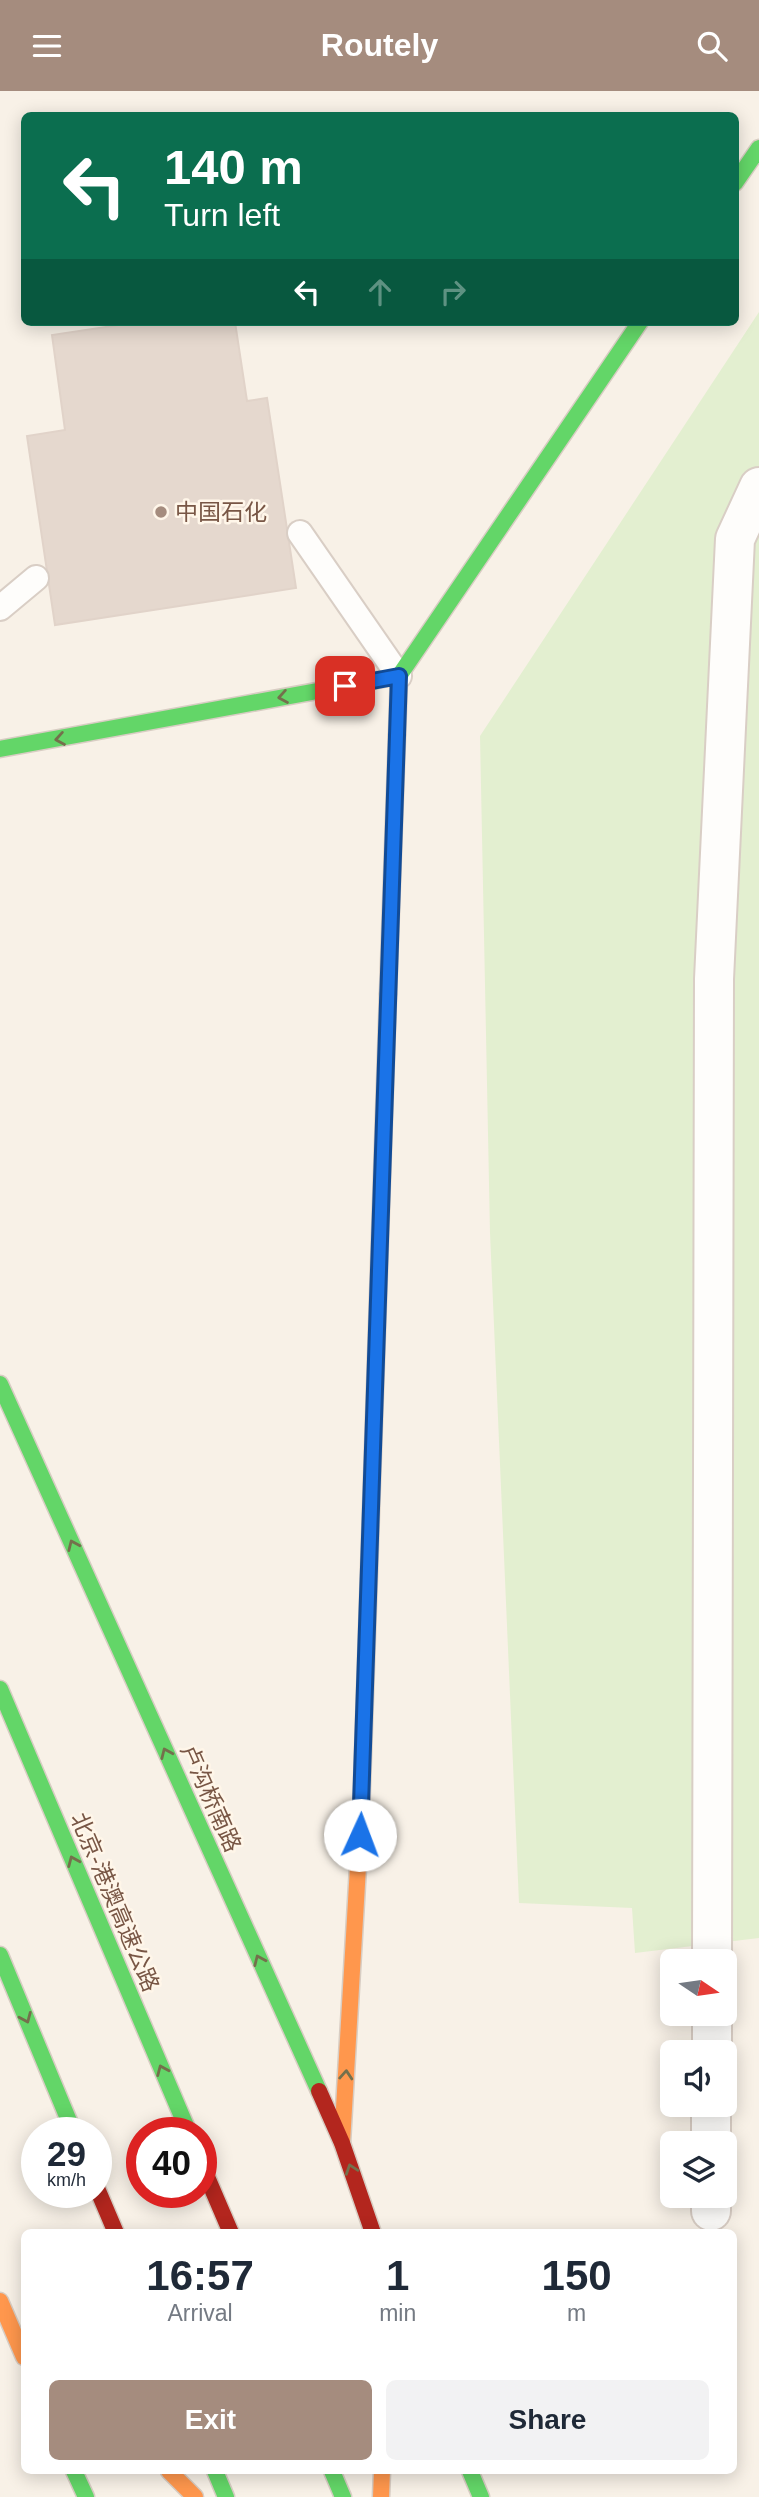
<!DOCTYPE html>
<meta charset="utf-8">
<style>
:root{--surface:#fff;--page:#f2f2f3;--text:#1f2937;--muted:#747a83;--accent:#a58c7e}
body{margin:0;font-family:Arial,"Noto Sans SC",sans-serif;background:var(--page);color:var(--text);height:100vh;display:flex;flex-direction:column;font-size:26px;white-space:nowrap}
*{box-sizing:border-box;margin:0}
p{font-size:23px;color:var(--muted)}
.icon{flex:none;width:38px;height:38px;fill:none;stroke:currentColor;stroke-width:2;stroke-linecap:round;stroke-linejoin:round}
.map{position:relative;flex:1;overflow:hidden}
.drawer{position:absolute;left:21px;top:2138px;width:716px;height:245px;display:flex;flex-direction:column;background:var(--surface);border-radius:10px;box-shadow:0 4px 18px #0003}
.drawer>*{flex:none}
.hud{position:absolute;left:21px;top:21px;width:718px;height:214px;border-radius:10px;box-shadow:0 4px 18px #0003;background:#0b6e4f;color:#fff;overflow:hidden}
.needle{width:46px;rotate:103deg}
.fabs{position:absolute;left:660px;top:1858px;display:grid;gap:14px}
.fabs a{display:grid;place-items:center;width:77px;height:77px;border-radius:10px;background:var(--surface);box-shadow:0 4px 18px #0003;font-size:35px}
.speed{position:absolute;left:21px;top:2026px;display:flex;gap:14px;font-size:35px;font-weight:700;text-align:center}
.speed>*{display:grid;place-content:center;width:91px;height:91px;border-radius:50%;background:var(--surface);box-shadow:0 4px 18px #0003;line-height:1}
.speed small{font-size:18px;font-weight:400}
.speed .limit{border:10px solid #d22;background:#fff;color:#111}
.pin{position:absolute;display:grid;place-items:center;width:60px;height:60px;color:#fff;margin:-30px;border-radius:14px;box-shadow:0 4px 10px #0006}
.me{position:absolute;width:77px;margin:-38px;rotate:2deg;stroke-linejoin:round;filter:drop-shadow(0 0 5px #0008)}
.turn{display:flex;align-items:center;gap:24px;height:147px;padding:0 28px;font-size:32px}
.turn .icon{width:91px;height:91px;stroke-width:2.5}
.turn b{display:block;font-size:49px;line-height:60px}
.lanes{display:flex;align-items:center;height:66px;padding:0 28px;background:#0003;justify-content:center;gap:35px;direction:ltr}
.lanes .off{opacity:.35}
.eta{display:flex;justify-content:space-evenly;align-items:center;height:119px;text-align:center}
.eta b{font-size:42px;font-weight:700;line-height:49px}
.cta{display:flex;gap:14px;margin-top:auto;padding:14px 28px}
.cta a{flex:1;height:80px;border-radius:10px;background:var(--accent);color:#fff;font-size:28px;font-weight:700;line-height:80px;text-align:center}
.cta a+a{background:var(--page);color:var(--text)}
header{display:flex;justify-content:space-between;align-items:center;height:91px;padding:0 28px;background:var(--accent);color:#fff;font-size:32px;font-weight:700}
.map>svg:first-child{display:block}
.green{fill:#e3efd0}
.building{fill:#e5d8ce;stroke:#e1d3c9;stroke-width:2}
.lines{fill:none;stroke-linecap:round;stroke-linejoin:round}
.lane-casing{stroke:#d9cec5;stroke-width:28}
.street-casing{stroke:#d9cec5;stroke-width:42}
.fast-casing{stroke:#d8cdc3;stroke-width:19}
.slow-casing{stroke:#d8cdc3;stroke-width:19}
.jam-casing{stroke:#d8cdc3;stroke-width:19}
.lane{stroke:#fefdfb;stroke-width:24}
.street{stroke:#fefdfb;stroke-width:38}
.fast{stroke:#63d668;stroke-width:16}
.slow{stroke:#ff974d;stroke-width:16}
.jam{stroke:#b3261e;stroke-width:16}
.oneway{stroke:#74704c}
.route-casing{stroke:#114b97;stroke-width:18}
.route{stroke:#1a73e8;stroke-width:12}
.poi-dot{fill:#a58c7e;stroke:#fff6e9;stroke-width:2.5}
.labels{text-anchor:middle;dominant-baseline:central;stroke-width:5;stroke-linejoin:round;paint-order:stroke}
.poi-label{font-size:23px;fill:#785645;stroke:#fff6e9;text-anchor:start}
.street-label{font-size:23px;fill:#785645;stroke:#fff6e9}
</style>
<header><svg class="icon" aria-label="menu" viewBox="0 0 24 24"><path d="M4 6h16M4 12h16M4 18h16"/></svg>Routely<svg class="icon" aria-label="search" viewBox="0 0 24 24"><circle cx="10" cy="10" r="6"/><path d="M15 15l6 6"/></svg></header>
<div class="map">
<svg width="759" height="2406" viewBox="0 0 759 2406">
<rect width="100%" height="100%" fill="#f8f1e7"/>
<path class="green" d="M 759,221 L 759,1847 L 635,1862 L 632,1817 L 519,1812 L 490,1142 L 480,645 Z"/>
<path class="building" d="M 139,231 L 235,231 L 247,310 L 267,307 L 296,497 L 55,534 L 27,345 L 65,339 L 52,244 Z"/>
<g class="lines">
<defs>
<g id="lane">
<path d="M 300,442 L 399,585"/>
<path d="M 0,517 L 36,487"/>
</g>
<g id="street">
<path d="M 712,1871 L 714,888 L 735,448 L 759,396"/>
<path d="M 712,1962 L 712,1923"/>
<path d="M 711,2053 L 711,2014"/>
<path d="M 711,2120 L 711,2105"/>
</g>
<g id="fast">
<path d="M 735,92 L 759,57"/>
<path d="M 397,644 L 399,585 L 640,231"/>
<path d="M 0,658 L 399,585"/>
<path d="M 0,1293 L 319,2000"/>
<path d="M 0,1598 L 189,2042"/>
<path d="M 361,1724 L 388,903"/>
<path d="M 0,1864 L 74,2042"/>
<path d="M 74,2380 L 86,2406"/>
<path d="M 215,2380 L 226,2406"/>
<path d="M 332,2380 L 343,2406"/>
<path d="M 470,2380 L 481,2406"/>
</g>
<g id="slow">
<path d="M 388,903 L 397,644"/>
<path d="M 342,2052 L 361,1724"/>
<path d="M 0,2210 L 24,2266"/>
<path d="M 169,2380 L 195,2406"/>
<path d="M 381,2406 L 382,2380"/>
</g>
<g id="jam">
<path d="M 319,2000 L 342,2052 L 373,2142"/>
<path d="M 201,2072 L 231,2142"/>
<path d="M 96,2095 L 116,2142"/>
</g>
</defs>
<use href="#lane" class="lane-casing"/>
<use href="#street" class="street-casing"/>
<use href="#fast" class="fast-casing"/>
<use href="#slow" class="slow-casing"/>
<use href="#jam" class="jam-casing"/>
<use href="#lane" class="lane"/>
<use href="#street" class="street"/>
<use href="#fast" class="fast"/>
<use href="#slow" class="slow"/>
<use href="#jam" class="jam"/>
</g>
<defs><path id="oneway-chevron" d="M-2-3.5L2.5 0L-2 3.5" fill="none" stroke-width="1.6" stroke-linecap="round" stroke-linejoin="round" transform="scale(1.75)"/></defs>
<g class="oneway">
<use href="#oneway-chevron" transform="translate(283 606) rotate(170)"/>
<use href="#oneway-chevron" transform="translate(60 648) rotate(170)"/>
<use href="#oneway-chevron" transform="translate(73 1454) rotate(-114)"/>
<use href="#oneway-chevron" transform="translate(166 1662) rotate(-114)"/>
<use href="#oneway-chevron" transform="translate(73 1770) rotate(-113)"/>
<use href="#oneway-chevron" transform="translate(259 1869) rotate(-114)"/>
<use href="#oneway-chevron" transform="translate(26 1927) rotate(67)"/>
<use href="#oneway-chevron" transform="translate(162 1979) rotate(-113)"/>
<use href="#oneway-chevron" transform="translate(346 1984) rotate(-86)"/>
<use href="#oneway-chevron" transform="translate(351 2078) rotate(-109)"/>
</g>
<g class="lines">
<defs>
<path id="route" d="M 345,595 L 399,585 L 360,1744"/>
</defs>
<use href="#route" class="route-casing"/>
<use href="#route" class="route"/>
</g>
<circle class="poi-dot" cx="161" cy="421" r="7"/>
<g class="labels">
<g class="poi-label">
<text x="175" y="421">中国石化</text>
</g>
<g class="street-label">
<text transform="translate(211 1707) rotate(66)">卢沟桥南路</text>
<text transform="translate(115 1811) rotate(67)">北京-港澳高速公路</text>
</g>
</g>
</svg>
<div class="fabs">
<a><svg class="needle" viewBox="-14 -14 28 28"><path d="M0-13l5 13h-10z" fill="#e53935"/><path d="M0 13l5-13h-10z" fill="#747a83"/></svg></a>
<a><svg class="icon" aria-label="sound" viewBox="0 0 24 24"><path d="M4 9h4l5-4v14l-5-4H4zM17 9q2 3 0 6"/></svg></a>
<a><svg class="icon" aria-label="layers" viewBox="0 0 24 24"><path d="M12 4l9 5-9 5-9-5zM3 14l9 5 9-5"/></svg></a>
</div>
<div class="speed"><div>29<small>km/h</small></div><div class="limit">40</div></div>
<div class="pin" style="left:345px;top:595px;background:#d93025"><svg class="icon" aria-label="arrive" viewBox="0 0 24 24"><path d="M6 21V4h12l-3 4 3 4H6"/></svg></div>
<svg class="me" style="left:360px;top:1744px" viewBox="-20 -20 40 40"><circle r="19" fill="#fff"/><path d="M0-13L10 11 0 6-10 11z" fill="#1a73e8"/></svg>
<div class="hud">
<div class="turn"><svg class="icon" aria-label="left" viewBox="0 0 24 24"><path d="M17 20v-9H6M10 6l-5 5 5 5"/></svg><div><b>140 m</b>Turn left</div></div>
<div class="lanes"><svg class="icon" aria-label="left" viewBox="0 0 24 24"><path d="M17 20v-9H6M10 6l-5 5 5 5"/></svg><svg class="icon off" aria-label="ahead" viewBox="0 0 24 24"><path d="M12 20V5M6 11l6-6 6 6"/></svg><svg class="icon off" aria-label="right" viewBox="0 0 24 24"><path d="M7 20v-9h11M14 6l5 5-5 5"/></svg></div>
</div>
<section class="drawer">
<div class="eta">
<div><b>16:57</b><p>Arrival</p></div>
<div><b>1</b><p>min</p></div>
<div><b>150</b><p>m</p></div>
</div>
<div class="cta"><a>Exit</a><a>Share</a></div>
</section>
</div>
